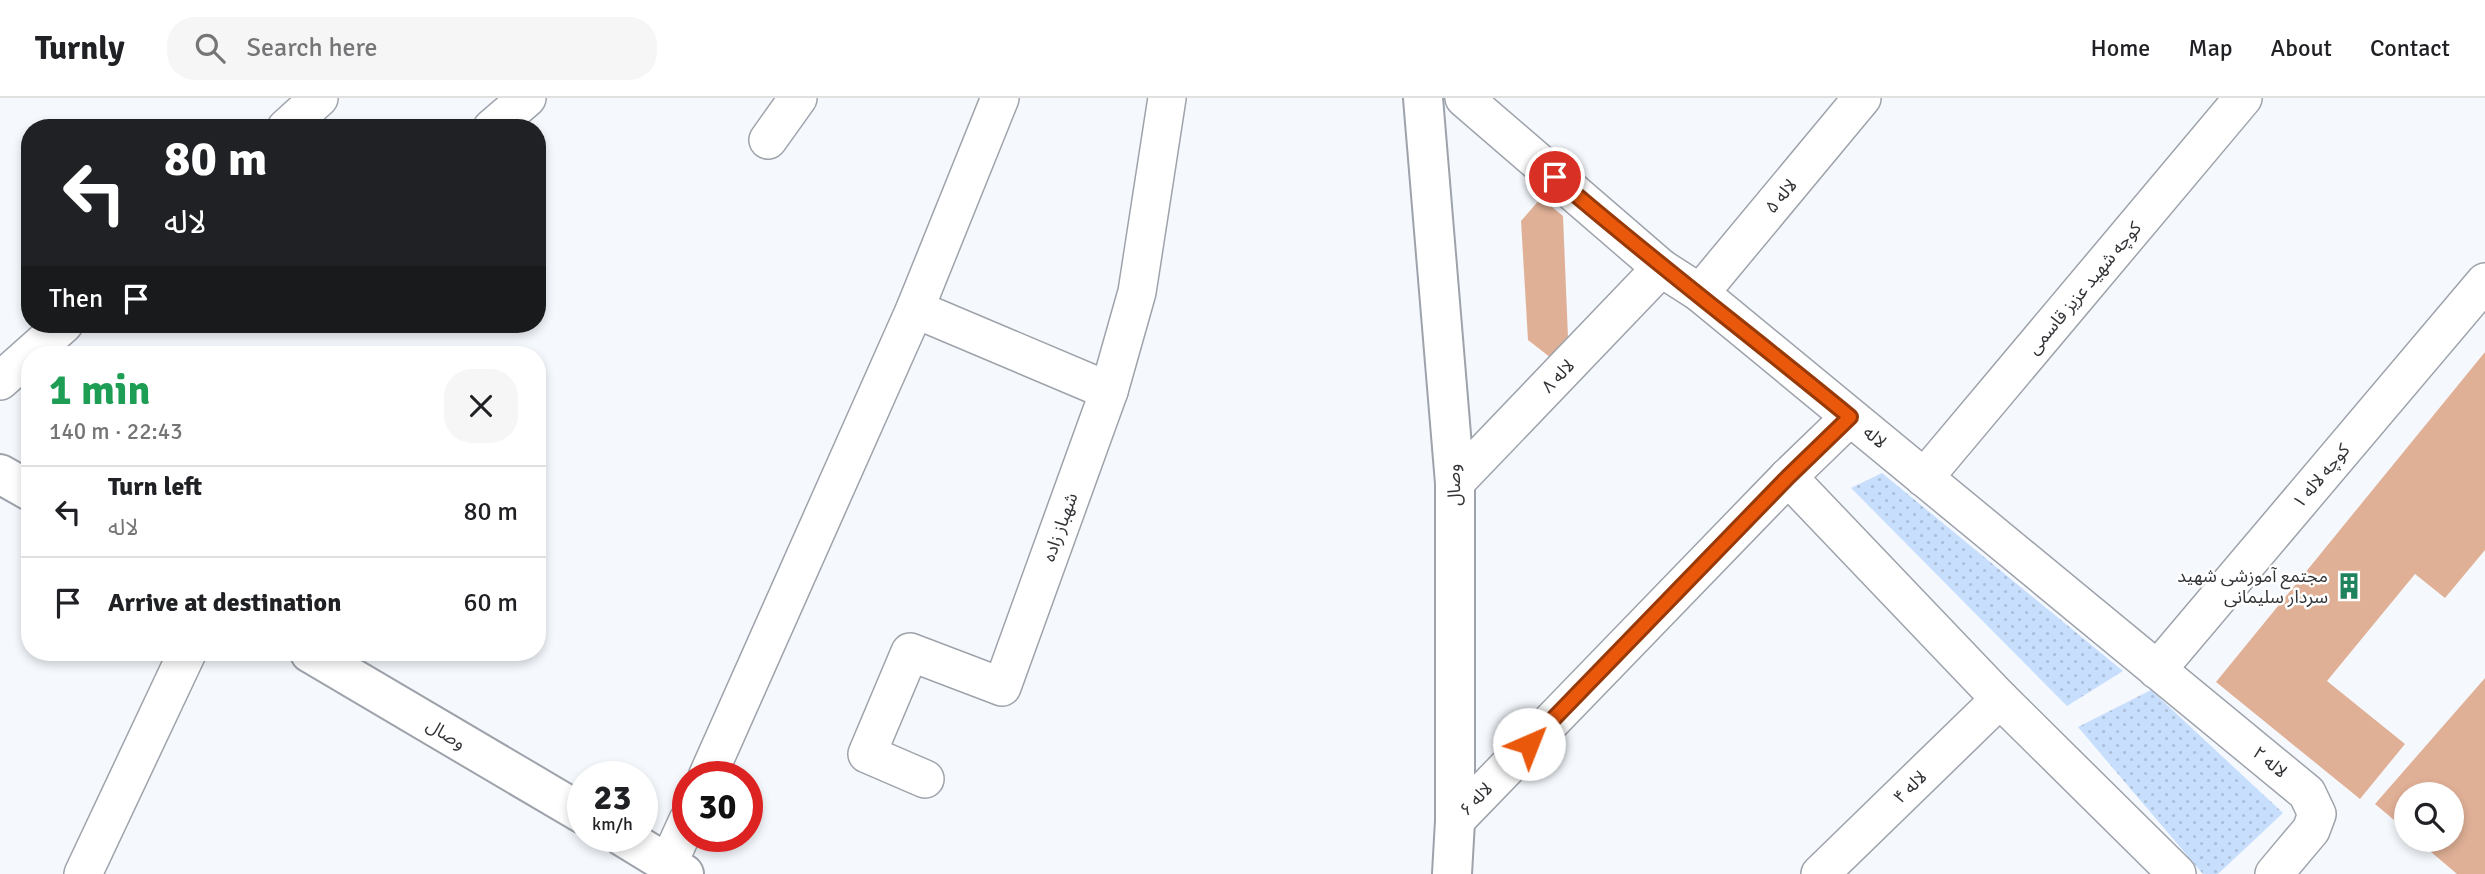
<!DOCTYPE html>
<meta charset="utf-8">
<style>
:root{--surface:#fff;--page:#f6f6f6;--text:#202124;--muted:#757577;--line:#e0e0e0}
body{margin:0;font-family:Signika,"Noto Sans Arabic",sans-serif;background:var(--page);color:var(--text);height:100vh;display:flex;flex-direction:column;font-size:26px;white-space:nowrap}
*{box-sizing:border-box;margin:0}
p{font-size:23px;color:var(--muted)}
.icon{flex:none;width:38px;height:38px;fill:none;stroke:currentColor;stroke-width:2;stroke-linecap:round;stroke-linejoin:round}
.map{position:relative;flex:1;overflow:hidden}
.side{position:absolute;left:21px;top:248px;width:525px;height:315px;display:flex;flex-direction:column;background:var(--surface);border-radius:28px;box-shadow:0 4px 10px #0003}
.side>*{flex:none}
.guide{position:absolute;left:21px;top:21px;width:525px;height:214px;border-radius:28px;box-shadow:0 4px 10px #0003;background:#202124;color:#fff;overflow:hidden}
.buttons{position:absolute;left:2394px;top:684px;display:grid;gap:14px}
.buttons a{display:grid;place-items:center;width:70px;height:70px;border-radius:50%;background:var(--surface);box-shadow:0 4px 10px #0003;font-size:35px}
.speed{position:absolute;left:567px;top:663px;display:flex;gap:14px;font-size:35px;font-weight:700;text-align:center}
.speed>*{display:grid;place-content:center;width:91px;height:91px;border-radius:50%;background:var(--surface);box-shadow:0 4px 10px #0003;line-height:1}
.speed small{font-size:18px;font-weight:400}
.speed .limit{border:10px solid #d22;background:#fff;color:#111}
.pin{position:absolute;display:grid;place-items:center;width:60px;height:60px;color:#fff;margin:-30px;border:4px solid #fff;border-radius:50%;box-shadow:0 2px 7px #0007}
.me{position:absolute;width:77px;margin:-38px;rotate:44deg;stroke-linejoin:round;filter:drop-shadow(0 0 5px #0008)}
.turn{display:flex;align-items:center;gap:24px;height:147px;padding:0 28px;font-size:32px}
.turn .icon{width:91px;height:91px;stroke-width:2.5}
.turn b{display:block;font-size:49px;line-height:60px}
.then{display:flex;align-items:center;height:66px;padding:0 28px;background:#0003;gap:14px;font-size:26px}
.round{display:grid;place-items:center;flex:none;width:74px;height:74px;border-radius:28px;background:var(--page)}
.overview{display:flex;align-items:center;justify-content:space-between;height:119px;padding:0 28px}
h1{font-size:42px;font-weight:800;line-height:52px;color:#1e9e55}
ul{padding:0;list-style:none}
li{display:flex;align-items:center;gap:21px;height:91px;padding:0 28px;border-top:2px solid var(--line)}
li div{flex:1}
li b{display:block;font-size:26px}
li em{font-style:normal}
header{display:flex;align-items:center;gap:42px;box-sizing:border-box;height:98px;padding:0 35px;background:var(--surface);border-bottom:2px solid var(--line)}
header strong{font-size:33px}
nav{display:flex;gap:38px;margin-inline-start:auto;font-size:24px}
.search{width:490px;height:63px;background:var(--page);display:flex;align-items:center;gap:18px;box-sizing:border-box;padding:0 24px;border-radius:28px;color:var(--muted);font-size:26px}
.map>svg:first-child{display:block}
.grass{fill:url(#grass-dots)}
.building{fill:#e0b096}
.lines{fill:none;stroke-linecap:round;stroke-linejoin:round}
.street-casing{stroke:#9ea3ab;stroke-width:40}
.secondary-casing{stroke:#9ea3ab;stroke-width:42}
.street{stroke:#fff;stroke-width:37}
.secondary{stroke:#fff;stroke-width:38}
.route-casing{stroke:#983908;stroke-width:18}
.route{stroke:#ea580c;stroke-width:12}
.labels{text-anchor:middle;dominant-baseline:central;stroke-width:5;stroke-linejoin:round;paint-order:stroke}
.street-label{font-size:18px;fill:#313336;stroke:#fff}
.poi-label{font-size:18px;fill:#313336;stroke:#fff;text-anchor:end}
</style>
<header>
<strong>Turnly</strong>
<div class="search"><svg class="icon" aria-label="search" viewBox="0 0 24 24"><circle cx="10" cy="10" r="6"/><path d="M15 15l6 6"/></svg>Search here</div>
<nav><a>Home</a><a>Map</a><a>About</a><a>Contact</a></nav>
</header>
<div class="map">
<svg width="2485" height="776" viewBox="0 0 2485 776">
<defs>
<pattern id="grass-dots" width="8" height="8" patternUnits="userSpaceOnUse" patternTransform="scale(1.75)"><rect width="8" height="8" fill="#c8defd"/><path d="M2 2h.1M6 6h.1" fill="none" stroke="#acbfd9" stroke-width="1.8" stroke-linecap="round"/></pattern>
</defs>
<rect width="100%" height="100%" fill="#f5f9fe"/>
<g class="grass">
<path d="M 1882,375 L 2123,573 L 2067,608 L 1851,390 Z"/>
<path d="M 2151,592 L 2283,715 L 2218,776 L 2203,776 L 2078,629 Z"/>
</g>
<g class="building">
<path d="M 1541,100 L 1563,118 L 1568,239 L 1551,260 L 1528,242 L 1521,123 Z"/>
<path d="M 2485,254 L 2485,452 L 2445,500 L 2415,476 L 2327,583 L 2405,646 L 2360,701 L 2216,584 Z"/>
<path d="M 2485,580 L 2485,776 L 2457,776 L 2417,742 L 2452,742 L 2452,696 L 2406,696 L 2406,732 L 2375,706 Z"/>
</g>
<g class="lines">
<defs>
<g id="street">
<path d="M 1464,0 L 1661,170 L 1700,195 L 2307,695 L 2317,716 L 2311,732 L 2274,776"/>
<path d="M 286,30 L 319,0"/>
<path d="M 492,30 L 527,0"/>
<path d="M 768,42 L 798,0"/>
<path d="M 1700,195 L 1862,0"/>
<path d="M 915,211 L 1109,293"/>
<path d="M 0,283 L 64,226"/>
<path d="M 1788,379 L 2000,601 L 2177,776"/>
<path d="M 1924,380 L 2243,0"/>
<path d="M 1455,385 L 1661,170"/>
<path d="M 2157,572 L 2485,184"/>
<path d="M 707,679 L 915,211 L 1000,0"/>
<path d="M 925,681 L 867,656 L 910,554 L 1002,589 L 1109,293 L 1137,194 L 1167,0"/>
<path d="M 1455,723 L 1788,379 L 1850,319"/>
<path d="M 668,766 L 688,722"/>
<path d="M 83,776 L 187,555"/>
<path d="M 1820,776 L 2000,601"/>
</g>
<g id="secondary">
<path d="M 1423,0 L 1455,385 L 1455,723 L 1452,776"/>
<path d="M 0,376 L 30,393"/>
<path d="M 310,555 L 583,716"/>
<path d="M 622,738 L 684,776"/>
</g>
</defs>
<use href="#street" class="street-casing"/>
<use href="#secondary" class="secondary-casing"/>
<use href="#street" class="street"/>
<use href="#secondary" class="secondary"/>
</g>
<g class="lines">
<defs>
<path id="route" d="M 1529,646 L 1788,379 L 1850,319 C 1752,238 1651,162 1555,79"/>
</defs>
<use href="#route" class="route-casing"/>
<use href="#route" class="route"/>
</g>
<defs>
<symbol id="building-bare" viewBox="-9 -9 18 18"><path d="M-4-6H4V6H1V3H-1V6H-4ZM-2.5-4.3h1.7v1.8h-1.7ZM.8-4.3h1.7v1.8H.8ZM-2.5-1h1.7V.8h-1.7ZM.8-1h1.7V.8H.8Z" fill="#1e835d" stroke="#fff" stroke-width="2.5" paint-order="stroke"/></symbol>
</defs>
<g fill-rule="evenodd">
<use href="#building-bare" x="2330" y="469" width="38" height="38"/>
</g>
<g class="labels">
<g class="street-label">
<text transform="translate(1781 98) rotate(-50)">لاله ۵</text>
<text transform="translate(2084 190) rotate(-50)">کوچه شهید عزیز قاسمی</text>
<text transform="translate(1558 278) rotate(-46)">لاله ۸</text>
<text transform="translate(1875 339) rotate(40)">لاله</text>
<text transform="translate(2321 378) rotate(-50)">کوچه لاله ۱</text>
<text transform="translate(1454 387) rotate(-92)">وصال</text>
<text transform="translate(1060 429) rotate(-70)">شهباز زاده</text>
<text transform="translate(446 636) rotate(31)">وصال</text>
<text transform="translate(2270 664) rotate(39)">لاله ۲</text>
<text transform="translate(1910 689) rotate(-44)">لاله ۴</text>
<text transform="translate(1476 701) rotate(-46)">لاله ۶</text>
</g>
<g class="poi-label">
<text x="2328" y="478">مجتمع آموزشی شهید<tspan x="2328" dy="21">سردار سلیمانی</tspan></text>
</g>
</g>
</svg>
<div class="buttons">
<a><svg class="icon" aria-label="search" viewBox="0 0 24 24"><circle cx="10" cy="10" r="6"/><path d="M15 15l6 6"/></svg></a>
</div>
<div class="speed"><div>23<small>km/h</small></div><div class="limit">30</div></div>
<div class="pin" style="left:1555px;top:79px;background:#d93025"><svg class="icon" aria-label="arrive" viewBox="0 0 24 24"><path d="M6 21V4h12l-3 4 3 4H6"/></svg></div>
<svg class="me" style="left:1529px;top:646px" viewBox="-20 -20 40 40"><circle r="19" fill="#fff"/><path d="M0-13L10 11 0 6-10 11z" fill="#ea580c"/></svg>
<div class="guide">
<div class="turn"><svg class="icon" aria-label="left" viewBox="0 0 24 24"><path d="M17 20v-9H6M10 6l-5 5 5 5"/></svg><div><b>80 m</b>لاله</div></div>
<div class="then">Then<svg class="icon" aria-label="arrive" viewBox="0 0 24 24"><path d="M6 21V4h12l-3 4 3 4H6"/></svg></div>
</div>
<section class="side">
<div class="overview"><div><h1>1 min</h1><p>140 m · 22:43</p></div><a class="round"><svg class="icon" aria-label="close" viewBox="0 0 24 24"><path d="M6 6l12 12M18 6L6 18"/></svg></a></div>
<ul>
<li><svg class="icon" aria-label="left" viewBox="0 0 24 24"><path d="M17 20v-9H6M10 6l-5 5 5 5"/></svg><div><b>Turn left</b><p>لاله</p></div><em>80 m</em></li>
<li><svg class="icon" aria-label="arrive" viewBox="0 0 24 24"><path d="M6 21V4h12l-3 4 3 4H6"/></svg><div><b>Arrive at destination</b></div><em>60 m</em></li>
</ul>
</section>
</div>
